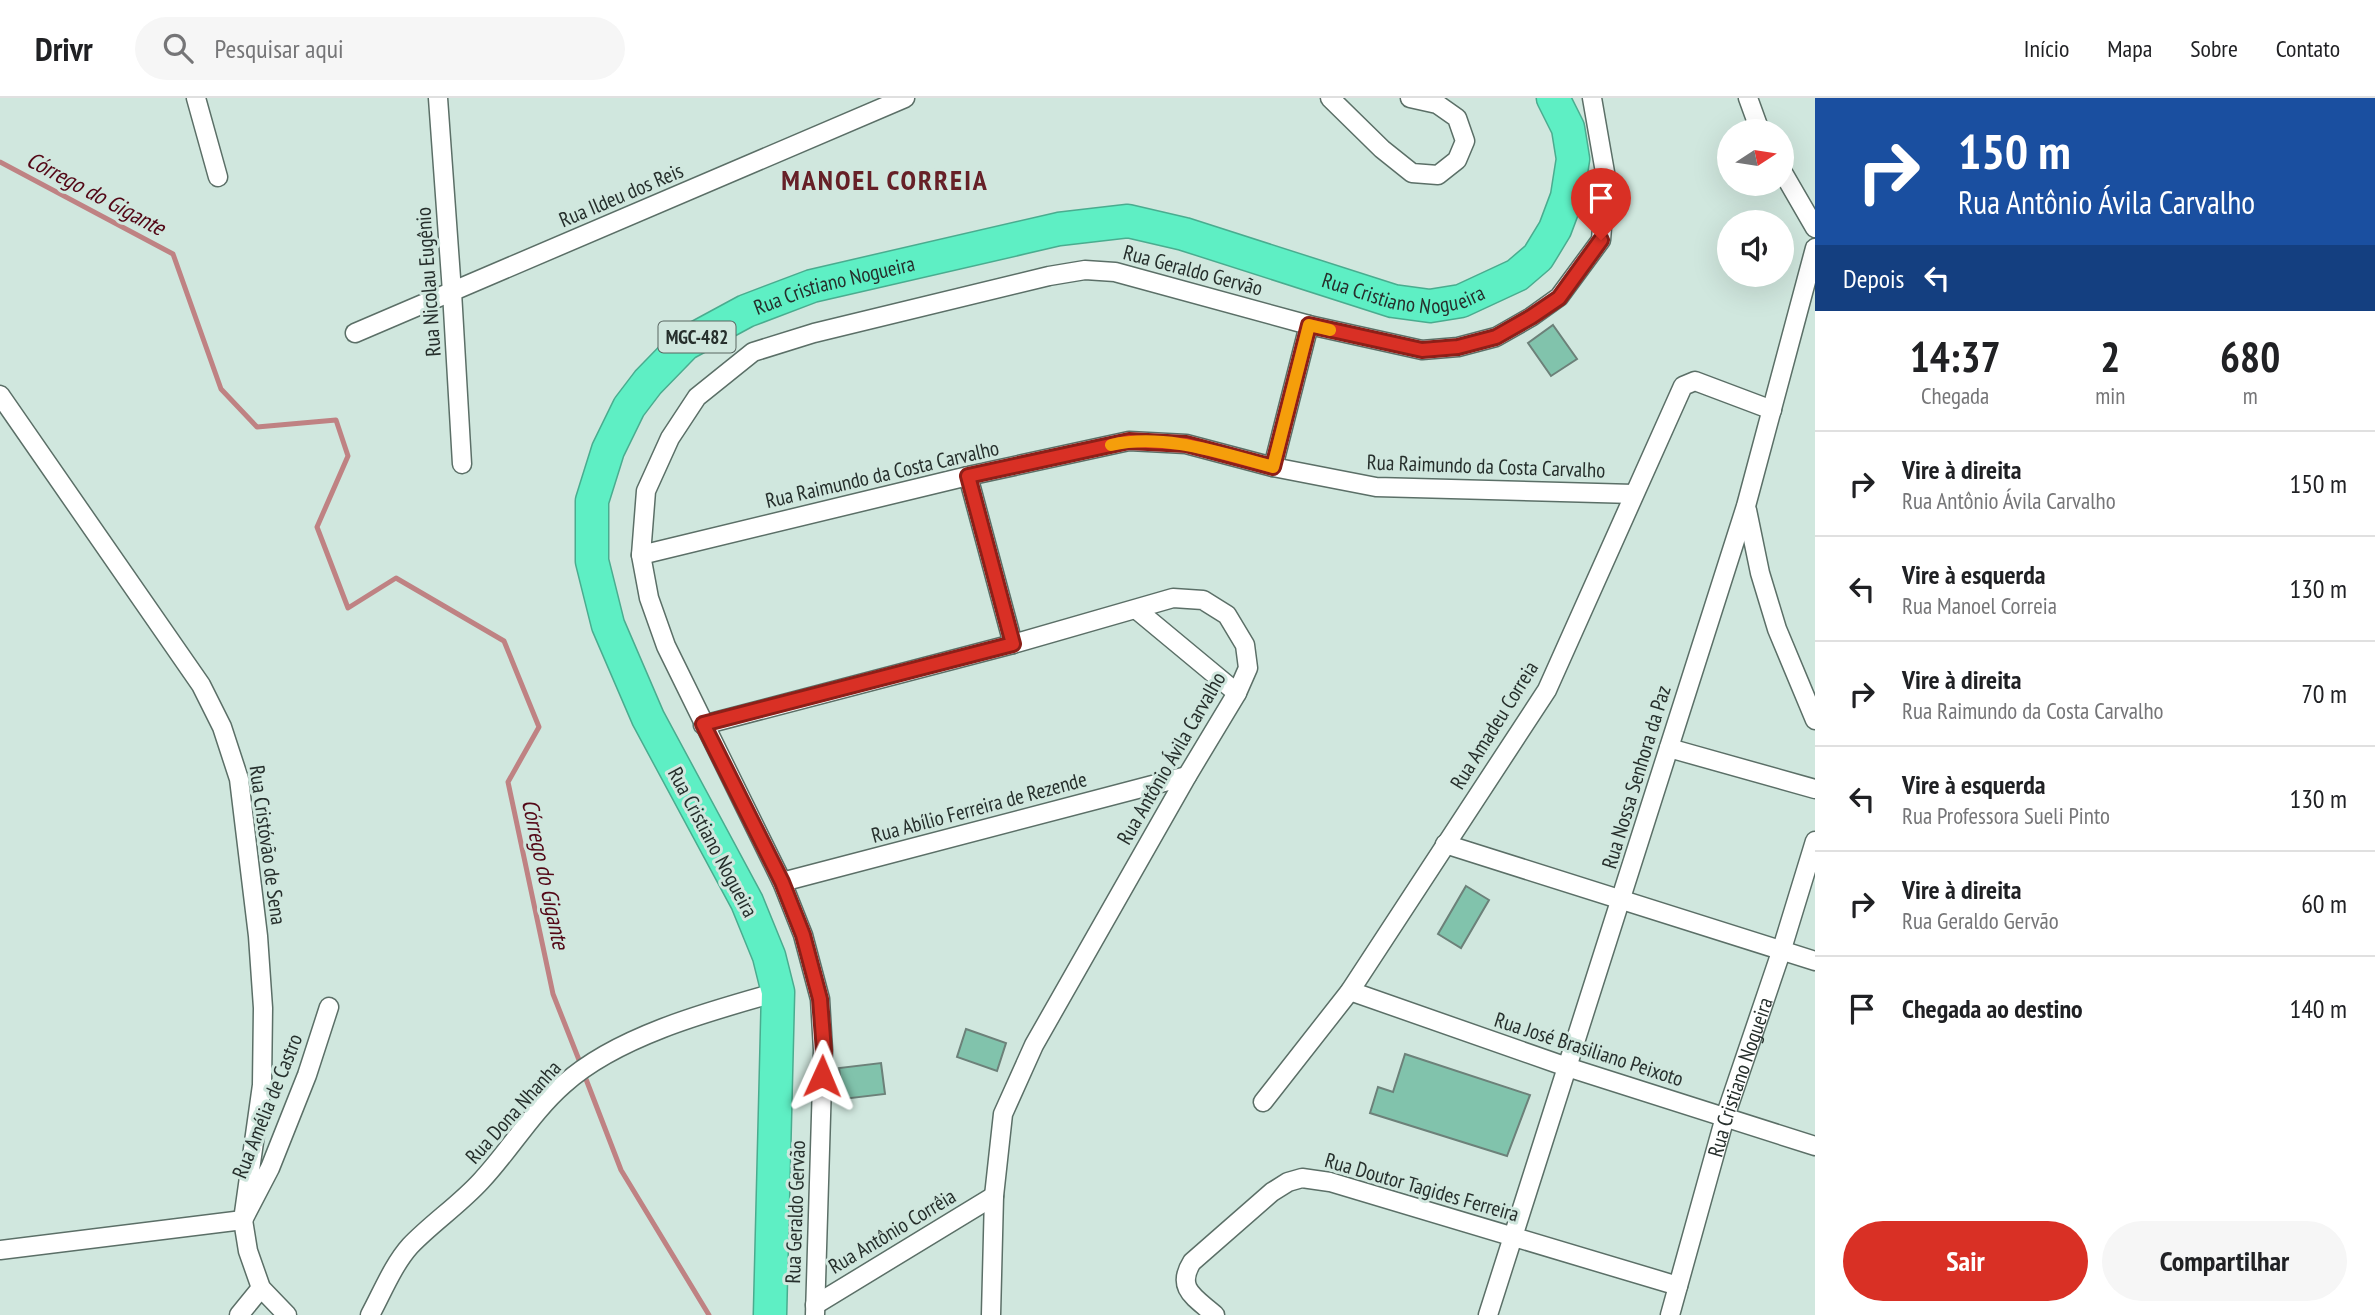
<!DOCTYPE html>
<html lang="pt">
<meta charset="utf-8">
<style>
:root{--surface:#fff;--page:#f6f6f6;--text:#202124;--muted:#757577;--line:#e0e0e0;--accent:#d93025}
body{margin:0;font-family:"PT Sans Narrow",sans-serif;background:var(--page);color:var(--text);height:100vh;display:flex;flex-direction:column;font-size:26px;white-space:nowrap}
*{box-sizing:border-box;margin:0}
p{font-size:23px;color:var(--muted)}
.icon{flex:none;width:38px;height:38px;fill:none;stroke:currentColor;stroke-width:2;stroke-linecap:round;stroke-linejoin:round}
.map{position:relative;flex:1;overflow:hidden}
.sheet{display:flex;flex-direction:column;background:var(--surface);width:560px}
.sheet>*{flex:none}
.guide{background:#1a4fa0;color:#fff;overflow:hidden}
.needle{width:46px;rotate:78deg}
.fabs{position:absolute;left:1717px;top:21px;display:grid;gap:14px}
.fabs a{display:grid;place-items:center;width:77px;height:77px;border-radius:50%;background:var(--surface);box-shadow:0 7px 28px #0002;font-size:35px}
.pin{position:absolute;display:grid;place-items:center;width:60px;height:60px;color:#fff;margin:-72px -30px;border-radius:50% 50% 50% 0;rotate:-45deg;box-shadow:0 0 7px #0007}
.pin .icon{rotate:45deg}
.me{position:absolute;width:77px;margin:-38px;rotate:1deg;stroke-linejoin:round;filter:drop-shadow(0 0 5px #0008)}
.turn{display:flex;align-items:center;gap:24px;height:147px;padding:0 28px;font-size:32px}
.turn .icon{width:91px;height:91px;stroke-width:2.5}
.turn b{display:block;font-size:49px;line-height:60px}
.then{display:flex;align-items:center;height:66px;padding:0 28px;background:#0003;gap:14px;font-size:26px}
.eta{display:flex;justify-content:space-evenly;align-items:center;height:119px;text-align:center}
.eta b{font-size:42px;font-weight:700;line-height:49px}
.primary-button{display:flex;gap:14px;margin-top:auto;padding:14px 28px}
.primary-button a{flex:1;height:80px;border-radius:42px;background:var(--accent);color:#fff;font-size:28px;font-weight:700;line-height:80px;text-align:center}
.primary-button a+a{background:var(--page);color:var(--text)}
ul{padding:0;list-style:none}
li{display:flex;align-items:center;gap:21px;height:105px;padding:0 28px;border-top:2px solid var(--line)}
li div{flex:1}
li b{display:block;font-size:26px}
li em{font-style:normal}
header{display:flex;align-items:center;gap:42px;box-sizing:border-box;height:98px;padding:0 35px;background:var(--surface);border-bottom:2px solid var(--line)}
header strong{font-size:33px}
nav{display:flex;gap:38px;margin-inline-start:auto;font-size:24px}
.search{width:490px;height:63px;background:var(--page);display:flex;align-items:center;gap:18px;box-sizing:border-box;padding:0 24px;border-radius:38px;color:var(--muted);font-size:26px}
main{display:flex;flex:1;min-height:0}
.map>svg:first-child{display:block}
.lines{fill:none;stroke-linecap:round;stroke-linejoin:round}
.stream{stroke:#bf8283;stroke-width:5}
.building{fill:#81c3ac;stroke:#6c8179;stroke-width:2}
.street-casing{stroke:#5b6f67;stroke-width:21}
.highway-casing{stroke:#4aac8f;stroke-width:35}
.street{stroke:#fff;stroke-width:18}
.highway{stroke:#5eefc4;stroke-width:32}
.route-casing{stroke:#8d1f18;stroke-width:18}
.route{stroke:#d93025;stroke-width:12}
.slow{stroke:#f59e0b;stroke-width:12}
.labels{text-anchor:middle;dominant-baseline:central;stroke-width:6;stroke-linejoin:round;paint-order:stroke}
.shield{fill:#d0e7de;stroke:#596661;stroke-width:2}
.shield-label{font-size:19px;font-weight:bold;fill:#262f2c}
.street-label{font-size:21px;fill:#262f2c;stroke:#d0e7de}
.water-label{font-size:23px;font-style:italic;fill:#530716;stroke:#d0e7de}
.district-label{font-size:28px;font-weight:bold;letter-spacing:2px;fill:#662027;stroke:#d0e7de}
</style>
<header>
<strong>Drivr</strong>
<div class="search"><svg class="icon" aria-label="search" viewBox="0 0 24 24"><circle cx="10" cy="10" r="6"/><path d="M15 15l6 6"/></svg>Pesquisar aqui</div>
<nav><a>Início</a><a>Mapa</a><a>Sobre</a><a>Contato</a></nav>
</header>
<main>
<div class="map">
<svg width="1815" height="1217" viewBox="0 0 1815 1217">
<rect width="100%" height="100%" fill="#d0e7de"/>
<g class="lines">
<g class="stream">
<path d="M 0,64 L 173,156 L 221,291 L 257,329 L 336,322 L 348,358 L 317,429 L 348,510 L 396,480 L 504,543 L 539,629 L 508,684 L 553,896 L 581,967"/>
<path d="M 584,976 L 621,1072 L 709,1217"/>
</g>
</g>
<g class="building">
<path d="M 1553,227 L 1577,261 L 1551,278 L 1528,245 Z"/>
<path d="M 1466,788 L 1489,802 L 1461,850 L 1438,836 Z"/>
<path d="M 966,931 L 1006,945 L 997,973 L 957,959 Z"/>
<path d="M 1405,956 L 1530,997 L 1507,1058 L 1370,1015 L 1378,989 L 1393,994 Z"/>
<path d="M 881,965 L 885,996 L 843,1001 L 839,970 Z"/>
</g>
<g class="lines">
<defs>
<g id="street">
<path d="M 196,0 L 218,79"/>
<path d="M 438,0 L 452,194 L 462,366"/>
<path d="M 1330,0 L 1382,51 L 1412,75 L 1438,77 L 1457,62 L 1465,43 L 1457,20 L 1437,6 L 1410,0"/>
<path d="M 1748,0 L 1760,33"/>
<path d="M 1782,73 L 1815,130"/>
<path d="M 355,235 L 905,0"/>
<path d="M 0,297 L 201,587 L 222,629 L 239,681 L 258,838 L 263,910 L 262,987 L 243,1122 L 248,1153 L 261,1190 L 287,1217"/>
<path d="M 1273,369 L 1309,227"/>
<path d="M 968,378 L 1013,546"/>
<path d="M 1747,412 L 1760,475 L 1777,531 L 1815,622"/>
<path d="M 641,457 L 968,378 L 1129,343 L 1186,346 L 1273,369 L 1376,389 L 1634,396"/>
<path d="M 1137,512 L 1237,595"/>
<path d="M 703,627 L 1013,546 L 1173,500 L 1203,502 L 1227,517 L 1245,547 L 1248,570 L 1237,595 L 1187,678 L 1034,947 L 1003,1016 L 994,1098 L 991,1217"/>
<path d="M 1669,650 L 1815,691"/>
<path d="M 1445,746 L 1815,863"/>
<path d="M 782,784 L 1187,678"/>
<path d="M 1350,893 L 1567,969 L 1815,1048"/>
<path d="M 1263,1004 L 1350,893 L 1547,592 L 1683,288 L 1695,283 L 1772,312"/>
<path d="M 0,1152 L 243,1122 L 270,1070 L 307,977 L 329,909"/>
<path d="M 815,1207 L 994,1098"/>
<path d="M 239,1217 L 261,1190"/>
<path d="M 370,1217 C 382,1195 393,1167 410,1148 C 432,1125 459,1107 481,1083 C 510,1052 532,1014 564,986 C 617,938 710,913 778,894"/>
<path d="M 815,1217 L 823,952 L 820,901 L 803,837 L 782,784 L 666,548 L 649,500 L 641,457 L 646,393 L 670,340 L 697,299 L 753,254 L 814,235 L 1049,178 L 1085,172 L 1115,174 L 1309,227 L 1422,252 L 1458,249 L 1496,239 L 1531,219 L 1559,199 L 1601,142 L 1606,80 L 1592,0"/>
<path d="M 1215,1217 C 1196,1200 1175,1191 1192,1164 L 1272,1094 L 1288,1084 L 1302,1080 L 1330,1084 L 1678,1188"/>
<path d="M 1488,1217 L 1746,408 L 1815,150"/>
<path id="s1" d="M 1670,1217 L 1725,1019 L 1781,854 L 1815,743"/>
</g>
<g id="highway">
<path id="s2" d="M 770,1217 L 778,894 L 769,858 L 747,804 L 648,620 L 608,527 L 592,463 L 592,403 L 608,352 L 629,309 L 648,284 L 685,246 L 746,213 L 812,188 L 1059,131 L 1128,123 L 1184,136 L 1393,203 L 1430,208 L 1461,203 L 1517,177 L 1538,159 L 1555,131 L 1567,99 L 1573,61 L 1568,30 L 1553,0"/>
</g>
</defs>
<use href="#street" class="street-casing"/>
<use href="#highway" class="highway-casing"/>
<use href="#street" class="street"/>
<use href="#highway" class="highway"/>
</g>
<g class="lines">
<defs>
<path id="route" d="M 822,978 L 824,953 L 820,901 L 803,837 L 782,784 L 703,626 L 1013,546 L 968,378 L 1129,343 L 1186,346 L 1273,369 L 1309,227 L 1422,252 L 1458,249 L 1496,239 L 1531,219 L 1559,200 L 1601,142"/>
</defs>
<use href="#route" class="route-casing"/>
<use href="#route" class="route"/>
<path class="slow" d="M 1111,347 C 1165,335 1220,355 1273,369 L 1309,227 L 1330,232"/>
</g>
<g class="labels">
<rect class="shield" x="658.5" y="223.5" width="77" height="31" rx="5"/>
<g class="shield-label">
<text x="697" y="239">MGC-482</text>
</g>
<g class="street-label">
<text transform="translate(621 97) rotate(-23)">Rua Ildeu dos Reis</text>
<text transform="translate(1193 172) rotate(15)">Rua Geraldo Gervão</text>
<text transform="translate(428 184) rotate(-94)">Rua Nicolau Eugênio</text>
<text stroke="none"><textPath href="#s2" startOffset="1790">Rua Cristiano Nogueira</textPath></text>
<text stroke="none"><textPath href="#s2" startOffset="1202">Rua Cristiano Nogueira</textPath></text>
<text transform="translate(1486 368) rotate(2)">Rua Raimundo da Costa Carvalho</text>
<text transform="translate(882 376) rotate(-13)">Rua Raimundo da Costa Carvalho</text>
<text transform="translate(1494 627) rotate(-58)">Rua Amadeu Correia</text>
<text transform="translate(1171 660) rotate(-60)">Rua Antônio Ávila Carvalho</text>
<text transform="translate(1636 679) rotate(-73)">Rua Nossa Senhora da Paz</text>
<text transform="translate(979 709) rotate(-15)">Rua Abílio Ferreira de Rezende</text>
<text transform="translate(713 744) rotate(62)">Rua Cristiano Nogueira</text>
<text transform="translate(268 747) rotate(82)">Rua Cristóvão de Sena</text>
<text transform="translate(1589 951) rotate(18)">Rua José Brasiliano Peixoto</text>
<text stroke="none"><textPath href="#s1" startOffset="248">Rua Cristiano Nogueira</textPath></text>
<text transform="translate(267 1008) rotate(-68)">Rua Amélia de Castro</text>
<text transform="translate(513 1014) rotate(-48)">Rua Dona Nhanha</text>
<text transform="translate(1422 1089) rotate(16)">Rua Doutor Tagides Ferreira</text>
<text transform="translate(795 1114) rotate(-88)">Rua Geraldo Gervão</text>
<text transform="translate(892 1133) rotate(-31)">Rua Antônio Corrêia</text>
</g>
<g class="water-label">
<text transform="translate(96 95) rotate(28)">Córrego do Gigante</text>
<text transform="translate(546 776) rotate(78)">Córrego do Gigante</text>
</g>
<g class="district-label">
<text x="885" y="81">MANOEL CORREIA</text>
</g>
</g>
</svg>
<div class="fabs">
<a><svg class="needle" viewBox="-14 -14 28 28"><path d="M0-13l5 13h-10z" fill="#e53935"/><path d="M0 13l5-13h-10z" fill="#757577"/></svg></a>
<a><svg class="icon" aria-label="sound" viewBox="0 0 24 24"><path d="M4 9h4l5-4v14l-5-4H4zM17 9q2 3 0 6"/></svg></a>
</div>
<div class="pin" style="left:1601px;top:142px;background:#d93025"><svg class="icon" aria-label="arrive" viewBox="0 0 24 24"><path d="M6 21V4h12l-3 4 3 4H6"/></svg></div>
<svg class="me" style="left:822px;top:978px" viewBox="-20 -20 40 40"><path d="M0-17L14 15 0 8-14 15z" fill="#d93025" stroke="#fff" stroke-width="4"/></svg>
</div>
<section class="sheet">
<div class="guide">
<div class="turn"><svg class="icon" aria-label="right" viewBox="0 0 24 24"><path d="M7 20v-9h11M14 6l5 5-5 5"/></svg><div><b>150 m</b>Rua Antônio Ávila Carvalho</div></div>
<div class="then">Depois<svg class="icon" aria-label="left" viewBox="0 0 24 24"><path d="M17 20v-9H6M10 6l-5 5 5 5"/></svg></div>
</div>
<div class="eta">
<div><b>14:37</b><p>Chegada</p></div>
<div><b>2</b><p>min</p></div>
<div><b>680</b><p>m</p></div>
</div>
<ul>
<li><svg class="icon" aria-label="right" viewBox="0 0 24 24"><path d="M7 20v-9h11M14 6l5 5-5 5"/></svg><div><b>Vire à direita</b><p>Rua Antônio Ávila Carvalho</p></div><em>150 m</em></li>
<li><svg class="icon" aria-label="left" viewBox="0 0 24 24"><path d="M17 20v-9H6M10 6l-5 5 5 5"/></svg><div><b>Vire à esquerda</b><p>Rua Manoel Correia</p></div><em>130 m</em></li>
<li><svg class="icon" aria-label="right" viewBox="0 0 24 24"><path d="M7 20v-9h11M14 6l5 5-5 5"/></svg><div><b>Vire à direita</b><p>Rua Raimundo da Costa Carvalho</p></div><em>70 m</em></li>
<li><svg class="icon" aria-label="left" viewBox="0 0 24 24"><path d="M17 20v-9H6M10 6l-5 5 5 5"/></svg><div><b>Vire à esquerda</b><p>Rua Professora Sueli Pinto</p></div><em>130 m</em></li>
<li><svg class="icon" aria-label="right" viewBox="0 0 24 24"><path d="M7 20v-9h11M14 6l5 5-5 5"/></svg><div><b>Vire à direita</b><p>Rua Geraldo Gervão</p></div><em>60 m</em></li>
<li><svg class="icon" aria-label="arrive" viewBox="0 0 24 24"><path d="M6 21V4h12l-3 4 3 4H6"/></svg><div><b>Chegada ao destino</b></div><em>140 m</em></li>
</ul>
<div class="primary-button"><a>Sair</a><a>Compartilhar</a></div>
</section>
</main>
